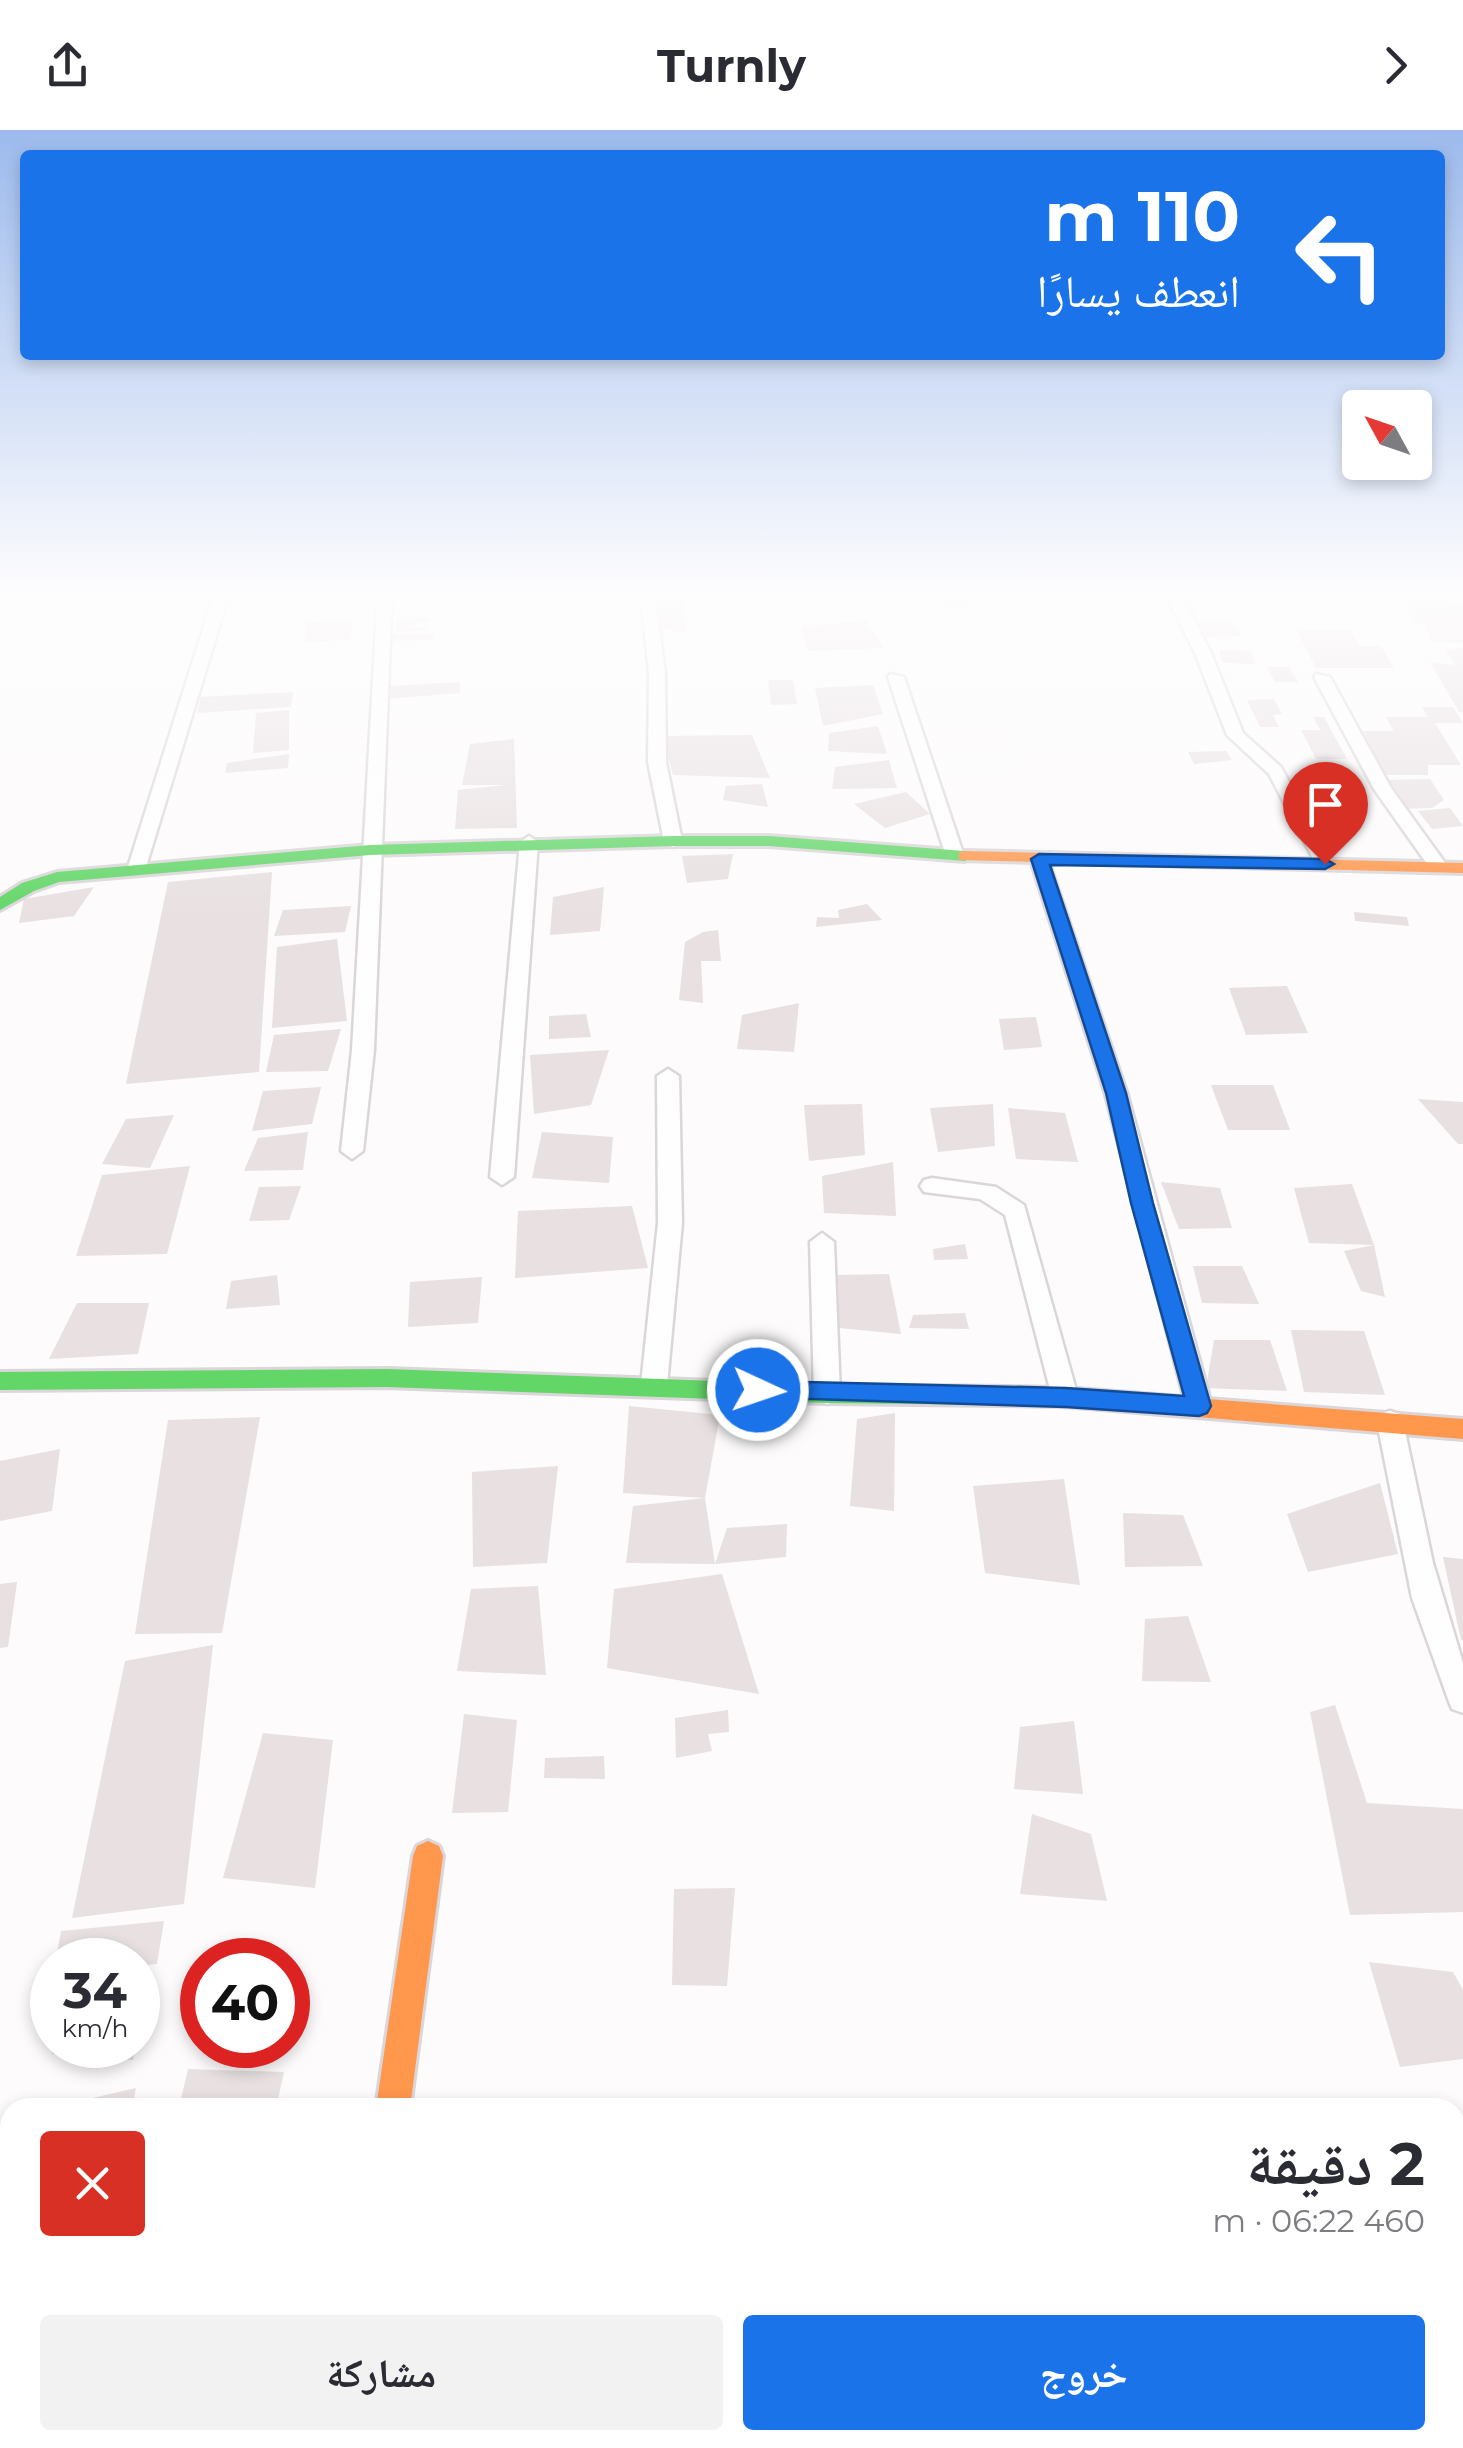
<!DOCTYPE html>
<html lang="ar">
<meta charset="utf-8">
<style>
:root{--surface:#fff;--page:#f2f2f3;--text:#2b2b33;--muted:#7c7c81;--accent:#1a73e8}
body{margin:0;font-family:Montserrat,"Noto Naskh Arabic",sans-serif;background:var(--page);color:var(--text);direction:rtl;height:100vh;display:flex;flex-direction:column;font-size:38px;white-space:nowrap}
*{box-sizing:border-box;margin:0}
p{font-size:32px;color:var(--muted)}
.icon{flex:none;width:55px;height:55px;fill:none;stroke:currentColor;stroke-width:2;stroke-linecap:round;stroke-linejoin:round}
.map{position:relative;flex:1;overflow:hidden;direction:ltr}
.side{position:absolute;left:0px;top:1968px;width:1465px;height:352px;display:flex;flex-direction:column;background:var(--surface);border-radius:30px 30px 0 0;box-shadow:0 5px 15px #0003;direction:rtl}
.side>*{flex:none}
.top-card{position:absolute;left:20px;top:20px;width:1425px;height:210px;border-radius:10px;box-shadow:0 5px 15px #0003;direction:rtl;background:#1a73e8;color:#fff;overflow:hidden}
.needle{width:65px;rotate:310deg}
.controls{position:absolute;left:1342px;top:260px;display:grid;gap:20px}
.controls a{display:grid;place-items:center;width:90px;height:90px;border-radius:10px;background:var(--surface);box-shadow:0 5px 15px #0003;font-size:50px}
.speed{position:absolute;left:30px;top:1808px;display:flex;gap:20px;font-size:50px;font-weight:700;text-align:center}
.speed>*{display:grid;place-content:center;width:130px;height:130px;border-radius:50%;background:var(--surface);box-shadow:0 5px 15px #0003;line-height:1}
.speed small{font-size:25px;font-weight:400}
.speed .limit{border:15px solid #d22;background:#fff;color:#111}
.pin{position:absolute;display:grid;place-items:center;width:85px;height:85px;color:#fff;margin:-102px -42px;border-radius:50% 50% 50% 0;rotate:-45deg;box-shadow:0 0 10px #0007}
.pin .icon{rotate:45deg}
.me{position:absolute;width:110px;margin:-55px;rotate:93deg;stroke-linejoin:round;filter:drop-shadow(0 0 8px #0008)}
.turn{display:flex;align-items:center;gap:35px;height:210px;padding:0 40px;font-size:45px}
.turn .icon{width:130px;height:130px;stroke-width:2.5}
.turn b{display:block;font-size:70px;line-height:85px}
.round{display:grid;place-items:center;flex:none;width:105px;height:105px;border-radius:10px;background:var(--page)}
.head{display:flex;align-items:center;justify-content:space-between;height:170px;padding:0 40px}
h1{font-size:60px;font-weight:700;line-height:75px}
.primary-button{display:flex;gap:20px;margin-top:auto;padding:20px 40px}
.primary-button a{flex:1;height:115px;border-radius:10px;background:var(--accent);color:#fff;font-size:40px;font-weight:700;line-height:115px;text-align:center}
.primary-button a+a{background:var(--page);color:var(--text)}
header{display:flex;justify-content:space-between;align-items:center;height:130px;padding:0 40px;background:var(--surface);font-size:45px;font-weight:700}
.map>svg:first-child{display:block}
.building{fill:#e8e0e1}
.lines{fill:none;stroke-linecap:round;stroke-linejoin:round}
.street-casing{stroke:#dbd6d9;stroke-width:5}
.fast-casing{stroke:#dbd6d9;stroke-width:6}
.slow-casing{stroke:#dbd6d9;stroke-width:6}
.street{fill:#fffeff;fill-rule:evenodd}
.fast{fill:#63d668;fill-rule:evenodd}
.slow{fill:#ff974d;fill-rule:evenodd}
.route{fill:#1a73e8;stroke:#114b97;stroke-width:2.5}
</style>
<header><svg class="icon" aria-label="forward" viewBox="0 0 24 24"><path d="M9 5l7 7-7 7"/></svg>Turnly<svg class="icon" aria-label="share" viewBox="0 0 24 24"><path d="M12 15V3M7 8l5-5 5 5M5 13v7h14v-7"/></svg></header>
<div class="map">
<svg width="1463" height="2318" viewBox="0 0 1463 2318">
<rect width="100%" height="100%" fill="#fdfbfc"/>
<g class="building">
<path d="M 659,461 L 683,461 L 686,502 L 656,500 Z"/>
<path d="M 1402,465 L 1428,466 L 1463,475 L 1463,513 L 1432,512 L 1424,493 L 1414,493 Z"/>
<path d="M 969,466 L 973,476 L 947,477 L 943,467 Z"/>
<path d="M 429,487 L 429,491 L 410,497 L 427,497 L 427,501 L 396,502 L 396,489 Z"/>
<path d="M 352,489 L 351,509 L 305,513 L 306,492 Z"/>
<path d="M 866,490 L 883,518 L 808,521 L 801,497 Z"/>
<path d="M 1232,490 L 1242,506 L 1207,507 L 1198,491 Z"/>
<path d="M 1296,499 L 1350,499 L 1359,516 L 1381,516 L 1394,538 L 1316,538 Z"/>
<path d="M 386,504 L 435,504 L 433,510 L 388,511 Z"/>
<path d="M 1463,518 L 1463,582 L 1459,582 L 1430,532 L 1456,535 L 1445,519 Z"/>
<path d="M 1219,520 L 1251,521 L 1255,534 L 1223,533 Z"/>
<path d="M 1267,537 L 1289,537 L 1298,552 L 1275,552 Z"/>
<path d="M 768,550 L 793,550 L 797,574 L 771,575 Z"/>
<path d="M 460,552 L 460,563 L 385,569 L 387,556 Z"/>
<path d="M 873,555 L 883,584 L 823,596 L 815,558 Z"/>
<path d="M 293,562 L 291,577 L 197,583 L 201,567 Z"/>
<path d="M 1274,569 L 1282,584 L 1273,585 L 1279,597 L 1260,597 L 1247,570 Z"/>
<path d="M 1422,577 L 1453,577 L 1463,593 L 1435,593 L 1461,635 L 1428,635 L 1428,645 L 1382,645 L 1364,614 L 1370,614 L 1363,601 L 1394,601 L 1386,587 L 1428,587 Z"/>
<path d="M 289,580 L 289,620 L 253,623 L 256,583 Z"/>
<path d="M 1313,587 L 1324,587 L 1347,629 L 1316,629 L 1301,600 L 1320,600 Z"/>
<path d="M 878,596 L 887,624 L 828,621 L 829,603 Z"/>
<path d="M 752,605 L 770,648 L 673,645 L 663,606 Z"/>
<path d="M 514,609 L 517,698 L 455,699 L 458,660 L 506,655 L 462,655 L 470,614 Z"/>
<path d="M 1226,621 L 1232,630 L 1194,634 L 1188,622 Z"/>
<path d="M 289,624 L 288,638 L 225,643 L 227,633 Z"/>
<path d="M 889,630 L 897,658 L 832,659 L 835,637 Z"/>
<path d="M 1430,649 L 1444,670 L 1432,678 L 1398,679 L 1381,650 Z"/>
<path d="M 762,654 L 768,677 L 723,670 L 726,656 Z"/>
<path d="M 906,662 L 930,684 L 885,698 L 854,674 Z"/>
<path d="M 1450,678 L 1463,696 L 1432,699 L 1418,681 Z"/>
<path d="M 733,724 L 728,749 L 687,753 L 682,726 Z"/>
<path d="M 272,742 L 259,942 L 126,954 L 168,752 Z"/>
<path d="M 94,757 L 74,786 L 19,793 L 24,769 Z"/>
<path d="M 604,757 L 600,801 L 550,805 L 553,767 Z"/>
<path d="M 867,774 L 882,790 L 816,797 L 817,787 L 839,788 L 838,780 Z"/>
<path d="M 351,776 L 345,802 L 274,806 L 283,780 Z"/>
<path d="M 1354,782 L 1407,787 L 1409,796 L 1355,791 Z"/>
<path d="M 718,800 L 721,831 L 701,831 L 703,873 L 679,870 L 685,812 L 703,802 Z"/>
<path d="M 337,809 L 347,891 L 272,898 L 277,817 Z"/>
<path d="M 1287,856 L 1308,903 L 1246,905 L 1229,858 Z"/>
<path d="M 799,873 L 794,922 L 737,919 L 742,885 Z"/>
<path d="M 586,884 L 591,907 L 549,909 L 549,886 Z"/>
<path d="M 1036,887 L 1042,917 L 1004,920 L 999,889 Z"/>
<path d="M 341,899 L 328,941 L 266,942 L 274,905 Z"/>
<path d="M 609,920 L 591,975 L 534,984 L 530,925 Z"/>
<path d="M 1211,955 L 1273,955 L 1290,1000 L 1228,1000 Z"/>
<path d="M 321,957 L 312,994 L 252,1001 L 263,961 Z"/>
<path d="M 1418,969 L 1463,972 L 1463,1014 L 1458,1014 Z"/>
<path d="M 862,974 L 865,1025 L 809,1031 L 804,975 Z"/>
<path d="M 993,974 L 995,1016 L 938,1022 L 930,978 Z"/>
<path d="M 1008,978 L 1065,983 L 1078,1032 L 1016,1029 Z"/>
<path d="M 174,985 L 150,1038 L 102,1034 L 126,989 Z"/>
<path d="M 308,1002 L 303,1040 L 244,1041 L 258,1008 Z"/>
<path d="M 542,1002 L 613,1007 L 609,1053 L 532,1048 Z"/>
<path d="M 893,1032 L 896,1086 L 824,1083 L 822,1046 Z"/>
<path d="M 190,1036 L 167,1124 L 76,1126 L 102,1045 Z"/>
<path d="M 1161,1052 L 1220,1058 L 1232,1098 L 1179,1099 Z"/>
<path d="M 1352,1054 L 1374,1115 L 1385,1167 L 1361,1161 L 1344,1121 L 1374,1115 L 1309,1113 L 1294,1058 Z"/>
<path d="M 301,1056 L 289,1090 L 249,1091 L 259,1057 Z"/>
<path d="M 632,1076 L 648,1138 L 515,1148 L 518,1081 Z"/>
<path d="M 965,1114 L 968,1129 L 934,1130 L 933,1119 Z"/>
<path d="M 1193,1136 L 1242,1136 L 1259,1174 L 1202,1173 Z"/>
<path d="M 889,1144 L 901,1204 L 839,1198 L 838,1145 Z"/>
<path d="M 277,1145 L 280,1175 L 226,1179 L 231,1151 Z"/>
<path d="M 482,1147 L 478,1193 L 408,1197 L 410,1152 Z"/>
<path d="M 77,1173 L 149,1173 L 138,1224 L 49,1229 Z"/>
<path d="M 965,1183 L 969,1199 L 909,1198 L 913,1185 Z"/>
<path d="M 1291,1200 L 1364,1201 L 1385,1265 L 1304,1262 Z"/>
<path d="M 1214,1210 L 1270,1210 L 1287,1261 L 1206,1258 Z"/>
<path d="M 629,1276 L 720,1285 L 705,1368 L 623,1363 Z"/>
<path d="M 895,1283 L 894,1381 L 850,1376 L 857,1289 Z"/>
<path d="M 260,1287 L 222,1503 L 135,1504 L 168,1290 Z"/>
<path d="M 60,1319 L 52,1381 L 0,1391 L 0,1331 Z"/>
<path d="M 558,1336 L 547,1433 L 473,1437 L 472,1342 Z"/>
<path d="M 1064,1349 L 1080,1455 L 985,1443 L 973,1356 Z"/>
<path d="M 1380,1353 L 1398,1424 L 1308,1442 L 1287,1384 Z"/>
<path d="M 705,1368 L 715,1434 L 626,1433 L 633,1376 Z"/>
<path d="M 1123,1383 L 1183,1385 L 1203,1436 L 1125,1437 Z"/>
<path d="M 787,1394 L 786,1427 L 715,1434 L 727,1398 Z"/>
<path d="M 1443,1427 L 1463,1429 L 1463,1510 L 1461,1510 Z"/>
<path d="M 722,1444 L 759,1564 L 607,1538 L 614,1459 Z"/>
<path d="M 17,1452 L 8,1517 L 0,1518 L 0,1454 Z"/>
<path d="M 538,1456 L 546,1545 L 457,1541 L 471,1459 Z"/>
<path d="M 1188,1486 L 1211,1552 L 1142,1551 L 1145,1489 Z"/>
<path d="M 213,1515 L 184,1774 L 72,1788 L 125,1531 Z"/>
<path d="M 1335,1575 L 1367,1673 L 1463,1679 L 1463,1782 L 1350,1785 L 1310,1582 Z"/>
<path d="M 728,1580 L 729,1602 L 708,1604 L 712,1621 L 676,1628 L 675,1588 Z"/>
<path d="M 464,1584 L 517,1590 L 508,1682 L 452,1683 Z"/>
<path d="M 1074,1591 L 1083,1664 L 1014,1659 L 1020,1597 Z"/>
<path d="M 263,1603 L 333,1610 L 315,1758 L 223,1748 Z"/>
<path d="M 604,1626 L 605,1649 L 544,1648 L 545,1628 Z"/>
<path d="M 1032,1684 L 1091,1704 L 1107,1771 L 1020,1764 Z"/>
<path d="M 735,1758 L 727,1856 L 672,1855 L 674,1759 Z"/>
<path d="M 164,1791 L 157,1834 L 138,1836 L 138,1830 L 56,1830 L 61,1801 Z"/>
<path d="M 1369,1832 L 1453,1842 L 1463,1860 L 1463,1929 L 1400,1937 Z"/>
<path d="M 138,1849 L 149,1849 L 139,1899 L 138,1898 Z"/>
<path d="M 52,1915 L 136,1915 L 133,1930 L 52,1924 Z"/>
<path d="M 188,1939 L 284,1942 L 276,1978 L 179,1978 Z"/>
<path d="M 136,1958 L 132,1978 L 58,1978 L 58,1976 Z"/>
<path d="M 1463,2044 L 1463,2126 L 1462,2127 L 1455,2104 L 1455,2046 Z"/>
<path d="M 9,2094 L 10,2094 L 10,2189 L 0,2188 L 0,2122 Z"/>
<path d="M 0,2235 L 10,2236 L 10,2310 L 41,2310 L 39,2318 L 0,2318 Z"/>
</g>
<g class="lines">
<defs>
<g id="street">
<path d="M 215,461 L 230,461 L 145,740 L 143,744 L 129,744 L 127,740 Z"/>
<path d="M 378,461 L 392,461 L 374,920 L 363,1021 L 352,1029 L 341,1021 L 352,920 Z"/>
<path d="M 640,461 L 654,461 L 665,542 L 666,632 L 682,711 L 673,717 L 664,711 L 648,632 L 649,542 Z"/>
<path d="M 1164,461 L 1179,461 L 1211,523 L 1243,603 L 1281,637 L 1334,734 L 1332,738 L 1318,738 L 1269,644 L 1227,605 L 1195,523 Z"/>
<path d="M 1420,461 L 1444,461 L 1463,467 L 1463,477 Z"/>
<path d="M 890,544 L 904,547 L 964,726 L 962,730 L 948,730 L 946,726 L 888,547 Z"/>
<path d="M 1316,544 L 1330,547 L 1391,658 L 1448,737 L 1446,741 L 1432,741 L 1374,659 L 1314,547 Z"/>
<path d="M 529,706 L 538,712 L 514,1047 L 502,1055 L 490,1047 L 520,712 Z"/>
<path d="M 1039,723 L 1048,729 L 1127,963 L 1212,1276 L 1208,1283 L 1199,1287 L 1190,1283 L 1186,1276 L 1105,963 L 1030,729 Z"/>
<path d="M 668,939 L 679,946 L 682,1093 L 667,1255 L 663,1262 L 654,1265 L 645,1262 L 641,1255 L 658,1093 L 657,946 Z"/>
<path d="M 932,1048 L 996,1057 L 1024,1075 L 1078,1267 L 1074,1274 L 1065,1277 L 1056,1274 L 1052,1267 L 1005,1085 L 980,1069 L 924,1062 L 920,1056 L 924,1050 Z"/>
<path d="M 822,1103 L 834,1112 L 840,1264 L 836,1271 L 827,1274 L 818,1271 L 814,1264 L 810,1112 Z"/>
<path d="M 1390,1281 L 1400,1284 L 1403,1292 L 1433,1433 L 1463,1533 L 1463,1583 L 1452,1579 L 1448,1569 L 1412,1468 L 1377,1292 L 1380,1284 Z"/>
<path d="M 325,2310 L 367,2310 L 366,2318 L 324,2318 Z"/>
</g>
<g id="fast">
<path d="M 673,706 L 769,706 L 965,721 L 973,726 L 965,731 L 769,716 L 673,716 L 370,725 L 59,752 L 34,761 L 0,780 L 0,767 L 22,753 L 57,742 L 370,715 Z"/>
<path d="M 387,1239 L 827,1255 L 1006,1257 L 1014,1259 L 1018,1266 L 1014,1273 L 1006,1275 L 827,1273 L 387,1257 L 0,1260 L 0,1242 Z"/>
</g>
<g id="slow">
<path d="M 965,721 L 1463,733 L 1463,743 L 959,730 L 959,722 Z"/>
<path d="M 1006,1257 L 1065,1258 L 1463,1289 L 1463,1309 L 1065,1276 L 1006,1275 L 998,1273 L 994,1266 L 998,1259 Z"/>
<path d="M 428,1711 L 439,1716 L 443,1726 L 410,1978 L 376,1978 L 413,1726 L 417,1716 Z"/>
</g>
</defs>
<use href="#street" class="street-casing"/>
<use href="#fast" class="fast-casing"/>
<use href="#slow" class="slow-casing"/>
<use href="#street" class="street"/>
<use href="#fast" class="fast"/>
<use href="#slow" class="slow"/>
</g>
<linearGradient id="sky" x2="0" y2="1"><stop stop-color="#9cbaec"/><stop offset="0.59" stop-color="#fefdfe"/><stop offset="1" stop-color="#fefdfe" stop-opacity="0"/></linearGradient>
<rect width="1463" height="786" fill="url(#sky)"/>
<path class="route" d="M 1039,724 L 1325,729 L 1334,734 L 1325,739 L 1050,735 L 1126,963 L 1153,1073 L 1211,1276 L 1207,1283 L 1199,1286 L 1066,1277 L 749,1267 L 745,1260 L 749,1254 L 758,1251 L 1066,1258 L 1184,1266 L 1131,1073 L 1106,963 L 1031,729 Z"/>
</svg>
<div class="controls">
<a><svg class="needle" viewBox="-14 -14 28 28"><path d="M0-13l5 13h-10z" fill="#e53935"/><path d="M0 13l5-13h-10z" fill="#7c7c81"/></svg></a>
</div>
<div class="speed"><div>34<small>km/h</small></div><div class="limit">40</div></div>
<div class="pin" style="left:1325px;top:734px;background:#d93025"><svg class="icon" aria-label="arrive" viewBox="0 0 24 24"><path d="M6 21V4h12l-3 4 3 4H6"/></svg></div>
<svg class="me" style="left:758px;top:1260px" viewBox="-20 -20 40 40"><circle r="17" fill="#1a73e8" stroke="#fff" stroke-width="3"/><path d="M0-11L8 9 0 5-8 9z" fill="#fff"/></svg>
<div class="top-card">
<div class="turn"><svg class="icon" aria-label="left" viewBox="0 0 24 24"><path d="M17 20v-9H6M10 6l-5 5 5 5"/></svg><div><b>110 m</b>انعطف يسارًا</div></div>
</div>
<section class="side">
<div class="head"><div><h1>2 دقيقة</h1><p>460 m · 06:22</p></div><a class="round" style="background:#d93025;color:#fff"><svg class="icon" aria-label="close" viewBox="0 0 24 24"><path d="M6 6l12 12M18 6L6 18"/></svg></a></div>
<div class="primary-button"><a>خروج</a><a>مشاركة</a></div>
</section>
</div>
